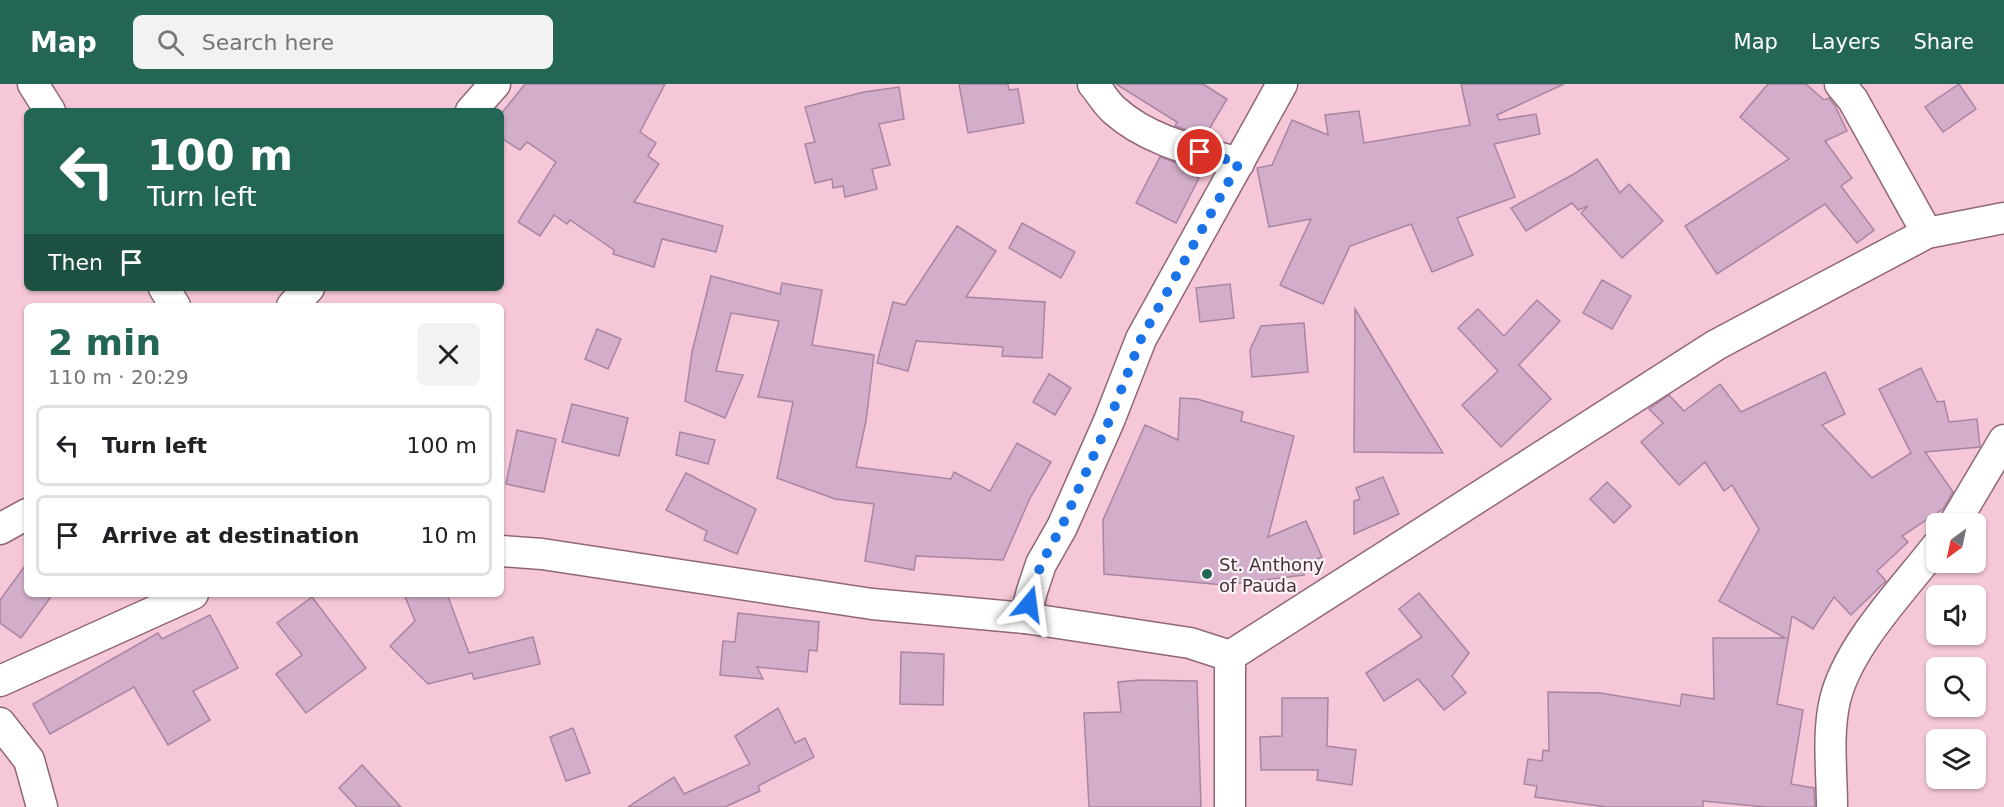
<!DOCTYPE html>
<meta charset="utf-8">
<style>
:root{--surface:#fff;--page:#f2f2f2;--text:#202124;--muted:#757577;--line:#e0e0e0;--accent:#246656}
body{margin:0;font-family:"DejaVu Sans",sans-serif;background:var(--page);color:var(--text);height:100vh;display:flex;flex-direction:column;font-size:22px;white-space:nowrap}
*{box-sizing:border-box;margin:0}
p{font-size:20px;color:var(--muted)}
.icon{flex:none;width:33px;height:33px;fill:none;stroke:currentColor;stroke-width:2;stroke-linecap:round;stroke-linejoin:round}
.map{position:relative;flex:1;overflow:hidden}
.sheet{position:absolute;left:24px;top:219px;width:480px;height:294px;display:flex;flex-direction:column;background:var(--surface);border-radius:9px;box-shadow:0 2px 4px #0004}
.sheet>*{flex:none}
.banner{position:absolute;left:24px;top:24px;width:480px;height:183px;border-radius:9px;box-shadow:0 2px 4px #0004;background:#246656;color:#fff;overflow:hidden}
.needle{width:39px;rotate:213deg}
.tools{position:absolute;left:1926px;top:429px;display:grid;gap:12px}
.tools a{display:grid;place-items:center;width:60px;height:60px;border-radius:9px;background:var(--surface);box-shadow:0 2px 4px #0004;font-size:30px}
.pin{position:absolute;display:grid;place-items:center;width:51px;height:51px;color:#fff;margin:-26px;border:3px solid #fff;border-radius:50%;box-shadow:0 2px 6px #0007}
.me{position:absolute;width:66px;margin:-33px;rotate:16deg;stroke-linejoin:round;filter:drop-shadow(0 0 4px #0008)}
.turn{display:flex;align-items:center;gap:21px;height:126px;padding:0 24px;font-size:27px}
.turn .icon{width:78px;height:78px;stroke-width:2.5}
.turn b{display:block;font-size:42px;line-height:51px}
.then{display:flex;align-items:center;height:57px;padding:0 24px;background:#0003;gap:12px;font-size:22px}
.round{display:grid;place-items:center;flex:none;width:63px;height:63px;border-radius:9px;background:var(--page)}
.summary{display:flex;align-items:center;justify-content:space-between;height:102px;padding:0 24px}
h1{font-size:36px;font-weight:700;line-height:45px;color:var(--accent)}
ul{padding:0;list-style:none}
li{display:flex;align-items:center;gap:18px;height:81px;margin:0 12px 9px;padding:0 12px;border:3px solid var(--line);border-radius:9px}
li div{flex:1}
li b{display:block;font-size:22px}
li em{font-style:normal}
header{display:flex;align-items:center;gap:36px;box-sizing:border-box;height:84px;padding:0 30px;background:var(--accent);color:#fff}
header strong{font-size:28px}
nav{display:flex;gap:33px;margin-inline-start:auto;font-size:21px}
.search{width:420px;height:54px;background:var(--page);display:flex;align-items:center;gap:15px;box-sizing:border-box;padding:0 21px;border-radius:9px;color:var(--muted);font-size:22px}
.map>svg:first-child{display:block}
.building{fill:#d3aecb;stroke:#a885a0;stroke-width:1.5}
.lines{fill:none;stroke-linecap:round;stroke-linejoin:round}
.minor-casing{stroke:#906777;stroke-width:33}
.minor{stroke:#fff;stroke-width:30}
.route{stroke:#1a73e8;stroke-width:10;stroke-dasharray:0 18}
.poi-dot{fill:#246656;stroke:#fef4f8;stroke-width:2}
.labels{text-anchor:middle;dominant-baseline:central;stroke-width:4.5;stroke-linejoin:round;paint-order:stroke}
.poi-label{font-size:18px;fill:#443238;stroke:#fef4f8;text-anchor:start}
</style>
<header>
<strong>Map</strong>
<div class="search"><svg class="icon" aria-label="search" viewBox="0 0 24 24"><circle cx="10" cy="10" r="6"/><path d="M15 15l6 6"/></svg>Search here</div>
<nav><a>Map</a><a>Layers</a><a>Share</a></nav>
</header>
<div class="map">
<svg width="2004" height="723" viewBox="0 0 2004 723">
<rect width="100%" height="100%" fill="#f6c7d9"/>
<g class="building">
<path d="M 525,0 L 665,0 L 640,48 L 656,59 L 648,72 L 659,80 L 634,118 L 723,142 L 716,168 L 662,155 L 654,183 L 613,170 L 614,166 L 570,136 L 567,140 L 554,131 L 540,152 L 518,138 L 556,78 L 527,58 L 520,66 L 501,54 L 501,30 Z"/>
<path d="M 959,0 L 1008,0 L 1009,6 L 1018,5 L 1024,39 L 968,49 Z"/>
<path d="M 1116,0 L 1203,0 L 1227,15 L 1205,52 L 1175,42 L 1177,38 Z"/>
<path d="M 1461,0 L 1564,0 L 1497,31 L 1499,36 L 1536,30 L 1540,50 L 1494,60 L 1515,113 L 1457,134 L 1473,171 L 1432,188 L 1411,140 L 1350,162 L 1323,220 L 1280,201 L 1311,135 L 1269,143 L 1257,84 L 1272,81 L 1292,36 L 1328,51 L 1325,31 L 1359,27 L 1364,59 L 1470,41 Z"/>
<path d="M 1768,0 L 1806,0 L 1824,16 L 1829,14 L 1835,22 L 1847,47 L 1825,57 L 1852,94 L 1841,102 L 1874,146 L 1857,159 L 1825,120 L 1717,190 L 1685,142 L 1789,75 L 1740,33 Z"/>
<path d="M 1959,0 L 1976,25 L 1943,48 L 1925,23 Z"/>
<path d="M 899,3 L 904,35 L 879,40 L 890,81 L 872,85 L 877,105 L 845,113 L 843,102 L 833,104 L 832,95 L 815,99 L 805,60 L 815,58 L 805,23 L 864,8 Z"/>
<path d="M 1160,73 L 1186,82 L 1184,86 L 1199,94 L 1176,139 L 1136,119 Z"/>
<path d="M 1597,75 L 1620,109 L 1629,100 L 1663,137 L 1622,174 L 1581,129 L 1588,122 L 1578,126 L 1572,119 L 1526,147 L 1511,124 L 1574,90 Z"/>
<path d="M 1022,139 L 1075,168 L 1061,194 L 1009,164 Z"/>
<path d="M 957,142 L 996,167 L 966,213 L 1045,218 L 1042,274 L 1002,272 L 1003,263 L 916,257 L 908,287 L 877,279 L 893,218 L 905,221 Z"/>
<path d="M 711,192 L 780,210 L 782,199 L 822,206 L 812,261 L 874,271 L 866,337 L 856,383 L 951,395 L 954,388 L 990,407 L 1017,359 L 1051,378 L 1030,414 L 1003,476 L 916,472 L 914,486 L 865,477 L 874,420 L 835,415 L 777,394 L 793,318 L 758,313 L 779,237 L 731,229 L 716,287 L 743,291 L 725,334 L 685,317 L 692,268 Z"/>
<path d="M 1602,196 L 1631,212 L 1612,245 L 1583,229 Z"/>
<path d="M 1230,200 L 1234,234 L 1200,238 L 1196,204 Z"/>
<path d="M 1537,216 L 1560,237 L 1519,281 L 1551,315 L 1501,363 L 1462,321 L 1498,287 L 1458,244 L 1478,225 L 1504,252 Z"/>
<path d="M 1355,225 L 1409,314 L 1443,369 L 1354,368 Z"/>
<path d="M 1304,239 L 1308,288 L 1252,293 L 1250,266 L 1261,242 Z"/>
<path d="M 597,245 L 621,255 L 608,285 L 585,275 Z"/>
<path d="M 1921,284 L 1937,318 L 1944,317 L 1949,338 L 1977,335 L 1980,363 L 1925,368 L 1953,408 L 1943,425 L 1902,452 L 1908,458 L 1877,487 L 1886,497 L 1851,531 L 1834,513 L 1813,545 L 1792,532 L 1777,620 L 1803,626 L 1791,700 L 1814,704 L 1815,723 L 1766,723 L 1703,717 L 1703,723 L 1606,723 L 1535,713 L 1537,702 L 1524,700 L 1528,675 L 1542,677 L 1543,666 L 1549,667 L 1548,608 L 1600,609 L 1680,622 L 1682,610 L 1714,615 L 1713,554 L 1785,554 L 1719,517 L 1759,445 L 1732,401 L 1724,407 L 1705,378 L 1679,401 L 1641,358 L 1663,339 L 1649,325 L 1669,311 L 1684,327 L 1720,300 L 1741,328 L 1825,288 L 1845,330 L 1822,341 L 1872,394 L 1911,369 L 1879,305 Z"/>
<path d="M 1049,290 L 1071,304 L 1055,331 L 1033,318 Z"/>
<path d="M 1180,314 L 1197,315 L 1243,328 L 1241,337 L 1294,352 L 1268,453 L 1306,437 L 1322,473 L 1303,480 L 1304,491 L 1224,501 L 1104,490 L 1103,436 L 1145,341 L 1178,356 Z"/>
<path d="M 572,320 L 628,334 L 619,372 L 562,358 Z"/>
<path d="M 517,346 L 556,355 L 544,408 L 506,400 Z"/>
<path d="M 680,348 L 715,356 L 708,380 L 676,371 Z"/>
<path d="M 686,389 L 756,425 L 737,470 L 704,456 L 707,447 L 666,426 Z"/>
<path d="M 1383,393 L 1399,430 L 1354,450 L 1354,417 L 1360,415 L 1356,404 Z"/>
<path d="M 1607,398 L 1631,422 L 1614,439 L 1590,415 Z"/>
<path d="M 27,479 L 27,510 L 53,510 L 21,554 L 0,539 L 0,516 Z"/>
<path d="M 1419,509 L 1469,569 L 1452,592 L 1466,609 L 1444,626 L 1418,595 L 1384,617 L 1366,589 L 1422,553 L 1399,525 Z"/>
<path d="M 404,510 L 447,510 L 469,569 L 533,553 L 540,580 L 474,595 L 472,589 L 428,600 L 390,562 L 415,537 Z"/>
<path d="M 312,513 L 366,584 L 306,629 L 276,590 L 302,571 L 277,539 Z"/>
<path d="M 738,529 L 819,538 L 817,567 L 809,566 L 807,588 L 757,583 L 763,595 L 720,591 L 723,557 L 735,558 Z"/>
<path d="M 210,531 L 238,584 L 193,607 L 210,636 L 168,661 L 134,603 L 50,650 L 33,620 L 158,549 L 162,555 Z"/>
<path d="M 901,568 L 944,570 L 943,621 L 900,620 Z"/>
<path d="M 1140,596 L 1197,597 L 1201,723 L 1089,723 L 1084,629 L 1121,628 L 1118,598 Z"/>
<path d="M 1282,614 L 1328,614 L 1327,662 L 1356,666 L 1352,701 L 1317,696 L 1318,686 L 1261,686 L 1260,653 L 1282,652 Z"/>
<path d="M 778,624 L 795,659 L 805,654 L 814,673 L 758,702 L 760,707 L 725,723 L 628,723 L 674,693 L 684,710 L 750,680 L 735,652 Z"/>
<path d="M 573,644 L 590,689 L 566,697 L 550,653 Z"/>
<path d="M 362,681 L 401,723 L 357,723 L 339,704 Z"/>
</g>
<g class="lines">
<defs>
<g id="minor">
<path d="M 33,0 L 50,27"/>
<path d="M 1093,0 C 1100,8 1106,19 1114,26 C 1148,57 1196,67 1239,79"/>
<path d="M 1840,0 L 1853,16 L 1927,149"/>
<path d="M 471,27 L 495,0"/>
<path d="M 164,204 L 175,222"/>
<path d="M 292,222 L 309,204"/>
<path d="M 1954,440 L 2004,356"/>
<path d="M 0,445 L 27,430"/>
<path d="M 501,467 L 542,470 L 872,520 L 1025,534 L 1190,559 L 1230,572"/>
<path d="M 1025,534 L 1032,507 L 1041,480 L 1062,443 L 1109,337 L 1141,255 L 1282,0"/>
<path d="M 1230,572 L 1716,261 L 1927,149 L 2004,134"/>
<path d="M 0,597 L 193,510"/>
<path d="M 0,639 L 29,676 L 42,723"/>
<path d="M 1230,723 L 1230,572"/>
<path d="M 1832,723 C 1832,689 1827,650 1835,616 C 1848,562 1902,507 1936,463"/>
</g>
</defs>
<use href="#minor" class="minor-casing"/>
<use href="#minor" class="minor"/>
</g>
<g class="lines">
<path class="route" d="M 1029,520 L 1041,480 L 1062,442 L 1109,337 L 1141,255 L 1239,79 L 1200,68"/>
</g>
<circle class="poi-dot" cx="1207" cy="490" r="6"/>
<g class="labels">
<g class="poi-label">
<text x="1219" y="480">St. Anthony<tspan x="1219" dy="21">of Pauda</tspan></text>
</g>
</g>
</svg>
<div class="tools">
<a><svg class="needle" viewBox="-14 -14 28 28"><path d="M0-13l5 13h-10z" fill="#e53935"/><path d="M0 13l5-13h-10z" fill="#757577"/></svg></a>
<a><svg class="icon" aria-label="sound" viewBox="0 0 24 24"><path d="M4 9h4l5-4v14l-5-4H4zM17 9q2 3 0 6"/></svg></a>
<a><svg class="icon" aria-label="search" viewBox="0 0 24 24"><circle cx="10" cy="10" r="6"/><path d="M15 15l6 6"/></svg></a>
<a><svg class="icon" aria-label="layers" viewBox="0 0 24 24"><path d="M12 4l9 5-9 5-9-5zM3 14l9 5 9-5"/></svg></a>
</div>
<div class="pin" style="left:1200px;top:68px;background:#d93025"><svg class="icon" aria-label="arrive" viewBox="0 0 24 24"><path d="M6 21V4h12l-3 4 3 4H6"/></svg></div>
<svg class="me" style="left:1029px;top:520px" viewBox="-20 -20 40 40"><path d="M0-17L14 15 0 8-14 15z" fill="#1a73e8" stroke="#fff" stroke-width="4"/></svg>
<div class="banner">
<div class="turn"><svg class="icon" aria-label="left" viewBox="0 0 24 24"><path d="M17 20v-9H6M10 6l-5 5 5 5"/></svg><div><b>100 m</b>Turn left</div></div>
<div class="then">Then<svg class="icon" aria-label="arrive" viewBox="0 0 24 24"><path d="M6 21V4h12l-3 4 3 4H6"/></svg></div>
</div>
<section class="sheet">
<div class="summary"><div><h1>2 min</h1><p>110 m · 20:29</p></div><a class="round"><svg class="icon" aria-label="close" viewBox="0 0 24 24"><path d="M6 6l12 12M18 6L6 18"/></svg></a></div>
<ul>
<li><svg class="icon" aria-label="left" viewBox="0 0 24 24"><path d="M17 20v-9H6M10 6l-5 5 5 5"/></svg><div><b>Turn left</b></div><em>100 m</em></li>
<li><svg class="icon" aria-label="arrive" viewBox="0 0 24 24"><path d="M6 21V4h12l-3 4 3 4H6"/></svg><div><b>Arrive at destination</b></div><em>10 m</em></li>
</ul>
</section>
</div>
